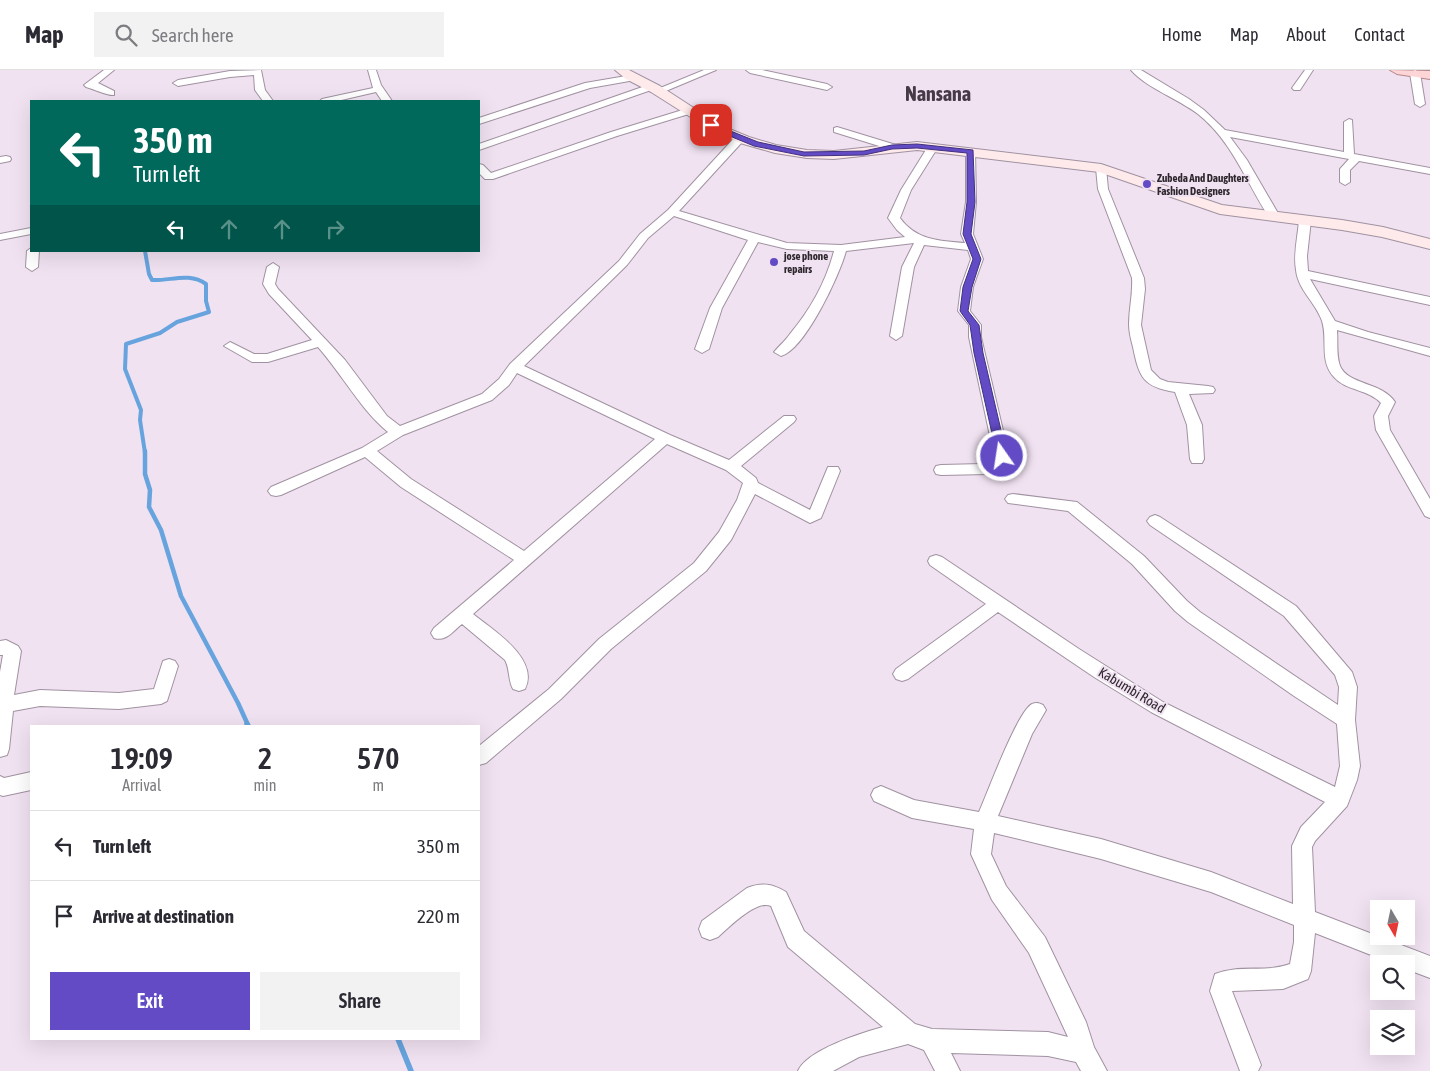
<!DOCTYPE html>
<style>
:root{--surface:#fff;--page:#f2f2f3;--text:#2b2b33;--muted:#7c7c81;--line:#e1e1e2;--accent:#624bc4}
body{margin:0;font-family:"Asap Condensed",sans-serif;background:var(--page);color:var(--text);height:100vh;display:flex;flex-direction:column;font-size:19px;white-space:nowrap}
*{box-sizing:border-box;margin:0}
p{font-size:16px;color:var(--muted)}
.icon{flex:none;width:28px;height:28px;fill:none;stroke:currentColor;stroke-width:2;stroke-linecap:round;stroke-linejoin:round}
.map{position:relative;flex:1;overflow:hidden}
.sheet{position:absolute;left:30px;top:655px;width:450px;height:315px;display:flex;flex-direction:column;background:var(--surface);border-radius:0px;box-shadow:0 5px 20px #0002}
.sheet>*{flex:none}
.top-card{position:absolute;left:30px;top:30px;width:450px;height:152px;border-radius:0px;box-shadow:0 5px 20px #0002;background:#00695c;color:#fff;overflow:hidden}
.needle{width:32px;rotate:171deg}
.buttons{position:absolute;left:1370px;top:830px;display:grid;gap:10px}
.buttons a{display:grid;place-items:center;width:45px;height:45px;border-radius:0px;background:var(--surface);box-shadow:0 5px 20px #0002;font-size:25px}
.pin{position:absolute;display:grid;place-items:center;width:42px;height:42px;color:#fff;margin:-21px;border-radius:10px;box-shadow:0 2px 8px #0006}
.me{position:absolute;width:55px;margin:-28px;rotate:347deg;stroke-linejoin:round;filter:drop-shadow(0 0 4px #0008)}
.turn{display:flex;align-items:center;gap:18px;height:105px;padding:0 20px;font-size:22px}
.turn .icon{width:65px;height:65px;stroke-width:2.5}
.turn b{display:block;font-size:35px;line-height:42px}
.lanes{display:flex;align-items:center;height:48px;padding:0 20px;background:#0003;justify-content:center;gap:25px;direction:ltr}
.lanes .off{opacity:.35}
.eta{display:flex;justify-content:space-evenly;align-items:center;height:85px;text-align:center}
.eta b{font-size:30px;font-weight:600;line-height:35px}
.primary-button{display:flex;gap:10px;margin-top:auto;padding:10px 20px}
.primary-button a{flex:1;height:58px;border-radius:0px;background:var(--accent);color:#fff;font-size:20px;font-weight:600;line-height:58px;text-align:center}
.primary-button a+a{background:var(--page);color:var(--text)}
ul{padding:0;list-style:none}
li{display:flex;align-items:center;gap:15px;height:70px;padding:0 20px;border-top:1px solid var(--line)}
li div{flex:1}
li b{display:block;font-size:19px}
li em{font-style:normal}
header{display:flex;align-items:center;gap:30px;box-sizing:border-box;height:70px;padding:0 25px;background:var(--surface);border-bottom:1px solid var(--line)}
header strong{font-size:24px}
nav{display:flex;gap:28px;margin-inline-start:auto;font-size:18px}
.search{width:350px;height:45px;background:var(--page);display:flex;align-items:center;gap:12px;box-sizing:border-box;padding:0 18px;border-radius:0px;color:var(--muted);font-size:19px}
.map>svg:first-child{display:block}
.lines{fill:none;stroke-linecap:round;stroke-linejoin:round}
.stream-far2{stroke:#67a4de;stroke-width:4}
.stream-far1{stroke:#67a4de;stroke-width:4.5}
.stream{stroke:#67a4de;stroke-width:5.5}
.street-casing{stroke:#a092a1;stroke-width:2}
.secondary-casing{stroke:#a092a1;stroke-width:2}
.primary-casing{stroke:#b58689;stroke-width:2}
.street{fill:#fff;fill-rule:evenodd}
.secondary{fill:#feeaea;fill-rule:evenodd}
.primary{fill:#fed5d6;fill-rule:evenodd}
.route{fill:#624bc4;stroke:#40317f}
.poi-dot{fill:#624bc4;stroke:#f1e2f2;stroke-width:2}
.labels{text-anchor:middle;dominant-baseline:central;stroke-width:4;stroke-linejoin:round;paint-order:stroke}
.far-poi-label{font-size:11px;font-weight:bold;fill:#2e282e;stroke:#f1e2f2;text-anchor:start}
.street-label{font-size:14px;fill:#2e282e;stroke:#f1e2f2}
.far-town-label{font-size:20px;font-weight:bold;fill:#463a47;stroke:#f1e2f2}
</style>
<header>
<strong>Map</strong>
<div class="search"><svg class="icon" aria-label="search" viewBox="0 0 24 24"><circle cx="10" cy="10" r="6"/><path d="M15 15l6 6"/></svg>Search here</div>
<nav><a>Home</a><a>Map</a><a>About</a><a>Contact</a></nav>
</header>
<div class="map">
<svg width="1430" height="1001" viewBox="0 0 1430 1001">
<rect width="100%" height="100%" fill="#f1e2f2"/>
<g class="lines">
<path class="stream-far2" d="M 145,181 L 149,204 L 152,210 C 171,211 189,202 206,214 L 206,231 L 209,242 L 177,252 L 160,263 L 126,274 L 125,299 L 141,340 L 140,350 L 145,383"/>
<path class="stream-far1" d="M 145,381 L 145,404 L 150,420 L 149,437 L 161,460 L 181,526 L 238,633 L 248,655"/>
<g class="stream">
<path d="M 247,654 L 248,656"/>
<path d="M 398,969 L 411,1001"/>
</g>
<defs>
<g id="street">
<path d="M 104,0 L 114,0 L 98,13 L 114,21 L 114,25 C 108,26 94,19 86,17 L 84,15 Z"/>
<path d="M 261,0 L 265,20 L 273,31 L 263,31 L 255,20 L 254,5 L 230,7 L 178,16 L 173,13 L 178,10 L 230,1 Z"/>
<path d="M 368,0 L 376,0 L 381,15 L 392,31 L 382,31 L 376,22 L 337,31 L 320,31 L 322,29 L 373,18 Z"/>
<path d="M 704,0 L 716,0 L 661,23 L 658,24 L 653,21 Z"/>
<path d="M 746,0 L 762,0 L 827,14 L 832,17 L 827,20 L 750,3 Z"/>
<path d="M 1131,0 L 1141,0 L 1189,29 L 1204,40 L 1225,60 L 1344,82 L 1344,52 L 1349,49 L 1352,50 L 1354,84 L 1430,98 L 1430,104 L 1359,91 L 1350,100 L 1350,112 L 1345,115 L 1340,112 L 1340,99 L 1349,89 L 1230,67 L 1247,90 L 1279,145 L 1277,147 L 1269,147 C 1246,112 1232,71 1198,44 C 1177,28 1148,19 1131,0 Z"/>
<path d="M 1305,0 L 1313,0 L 1300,20 L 1294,20 L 1292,18 Z"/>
<path d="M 1415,0 L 1420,3 L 1425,34 L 1420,37 L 1415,34 L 1410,3 Z"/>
<path d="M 632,5 L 635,6 L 635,10 L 590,18 L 479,54 L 479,48 L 585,13 Z"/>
<path d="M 651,14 L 654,15 L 654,19 L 479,80 L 479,74 Z"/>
<path d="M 689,38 L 692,39 L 692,43 L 617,66 L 493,109 L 485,109 L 479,103 L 479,94 L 483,95 L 491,103 L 611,62 Z"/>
<path d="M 837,57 L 896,75 L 897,77 L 892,80 L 834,62 L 834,58 Z"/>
<path d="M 740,65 L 745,68 L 744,70 L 679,141 L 787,173 L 841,175 L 905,167 L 897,160 L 888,148 L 901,120 L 929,75 L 933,74 L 938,77 L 911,120 L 900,148 C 916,170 939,171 965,173 L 961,164 L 966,132 L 966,82 L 971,79 L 975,80 L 976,132 L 973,164 L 983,189 L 973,217 L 970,241 L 981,255 L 981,267 L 1009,386 L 992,403 L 987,404 L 941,405 L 936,404 L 934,400 L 936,396 L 941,395 L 983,394 L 994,385 L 969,267 L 969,255 L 958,241 L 961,217 L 971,189 L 968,180 L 924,175 L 914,197 L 902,266 L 896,270 L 890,266 L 902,197 L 914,173 L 846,181 C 840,204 805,280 781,286 L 774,282 C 779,276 785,271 790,264 C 810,240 826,212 834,181 L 787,179 L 758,172 L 722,238 L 709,279 L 702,283 L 695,279 L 710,238 L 748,170 L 674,146 L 648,168 L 627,195 L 524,296 L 670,365 L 729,390 L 784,346 L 794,346 L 796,349 L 794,352 L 741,396 L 756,408 L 758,413 L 810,440 L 828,397 L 838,397 L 840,401 L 821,448 L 810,453 L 755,424 L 731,470 L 706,501 L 611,579 L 561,629 L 486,693 L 479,695 L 479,676 L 549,619 L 599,569 L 694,493 L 719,462 L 737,430 L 743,413 L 726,400 L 667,374 L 473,544 C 493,560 540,589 525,619 L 519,621 L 513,619 C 508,610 510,599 505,590 L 462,554 C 453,561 446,572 434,568 L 431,563 L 434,558 L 514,490 L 401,417 L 365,387 L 281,425 L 276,426 L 271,425 L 268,421 L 271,417 L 362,378 L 388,362 C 360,339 342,304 318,277 L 268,292 L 252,292 L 224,276 L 230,272 L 254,284 L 267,284 L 312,270 L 269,224 L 263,214 L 267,197 L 273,193 L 279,197 L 275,214 L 278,219 L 345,290 L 387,346 L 400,356 L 482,324 L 499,309 L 510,294 L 619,191 L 640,164 L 668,140 L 736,66 ZM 517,303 L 655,369 L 524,481 L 411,409 L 377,381 L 403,365 L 492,330 L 509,315 Z"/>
<path d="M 6,86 L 10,87 L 11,89 L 10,91 L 0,93 L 0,87 Z"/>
<path d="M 1101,95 L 1106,98 L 1108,119 L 1144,208 L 1145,219 L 1141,255 L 1151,300 L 1160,309 L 1168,312 L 1208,316 L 1213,317 L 1215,320 L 1213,323 L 1189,324 L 1202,355 L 1204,389 L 1202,393 L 1192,393 L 1190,389 L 1187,355 L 1175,322 C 1143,317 1139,307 1133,277 C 1131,270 1129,262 1129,254 C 1129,239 1133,224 1132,208 L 1098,119 L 1096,98 Z"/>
<path d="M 1305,147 L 1311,150 L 1307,186 L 1308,201 L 1430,227 L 1430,235 L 1310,209 L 1335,251 L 1368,262 L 1430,278 L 1430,286 L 1337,260 C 1338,272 1336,285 1340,296 C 1348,315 1382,312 1395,332 L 1388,346 L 1390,360 L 1430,429 L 1430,448 L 1425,446 L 1376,360 L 1374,346 L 1381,333 C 1368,319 1346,321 1334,307 C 1319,291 1328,270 1322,251 C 1316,233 1298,220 1296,200 C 1293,184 1298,166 1299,150 Z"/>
<path d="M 31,158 L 31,164 L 0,170 L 0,164 Z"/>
<path d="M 31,178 L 31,181 L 39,181 L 38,197 L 32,201 L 26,197 L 27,181 Z"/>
<path d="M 1013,424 L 1077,432 L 1144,486 L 1187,531 L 1200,542 L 1338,635 L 1339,617 L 1335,605 L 1284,546 L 1150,455 L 1147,451 L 1150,447 L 1155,445 L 1160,447 L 1296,536 L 1352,602 L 1357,617 L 1355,650 L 1360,696 L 1357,710 L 1347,736 L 1315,771 L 1312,777 L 1315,842 L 1430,886 L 1430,908 L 1406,899 L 1406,894 L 1394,894 L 1315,863 L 1311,901 L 1308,909 L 1283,919 L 1232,921 L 1261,995 L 1258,1001 L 1240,1001 L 1210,921 L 1215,904 C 1239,894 1266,903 1290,894 L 1294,872 L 1294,855 L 1211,822 L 1101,789 L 994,763 L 991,784 L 1006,816 L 1045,867 L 1086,952 L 1094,977 L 1107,1001 L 1081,1001 L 1076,992 L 1048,986 L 951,983 L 960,1001 L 935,1001 L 924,980 L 908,974 L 859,987 L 833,1001 L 798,1001 C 807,980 861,963 883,957 L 788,877 L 771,836 C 757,829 729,857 718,867 L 710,870 L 702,867 L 699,859 L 702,851 L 747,818 C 762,812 773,814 786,822 L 804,861 L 915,954 L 932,959 L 1048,962 L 1068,967 L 1029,883 L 992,830 L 971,784 L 974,759 L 912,748 L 874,731 L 871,725 L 874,719 L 881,716 L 914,730 L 979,742 C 988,722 1017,642 1032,634 C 1037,632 1039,633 1043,635 L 1046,640 L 1032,664 L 998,746 L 1101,769 L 1211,802 L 1293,834 L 1292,776 L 1301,757 L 1325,732 L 1151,642 L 1094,607 L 998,542 L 908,609 L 902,611 L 896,609 L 893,604 L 896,599 L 986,534 L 930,495 L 928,491 L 930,487 L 936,485 L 942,487 L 1079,579 L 1163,632 L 1335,717 L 1340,696 L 1337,654 L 1294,626 L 1188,552 L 1175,541 L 1132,494 L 1068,441 L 1008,433 L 1005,429 L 1008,425 Z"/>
<path d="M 6,570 L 18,576 L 21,581 L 14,625 L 40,620 L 119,623 L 154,619 L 163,591 L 169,589 L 175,591 L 178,596 L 167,631 L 161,634 L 119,639 L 40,636 L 13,641 L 9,679 L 7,685 L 0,687 L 0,602 L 3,585 L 0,585 L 0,571 Z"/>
<path d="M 31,702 L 31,720 L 3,726 L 0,725 L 0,706 L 4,708 Z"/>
</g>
<path id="secondary" d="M 615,0 L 629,0 L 660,16 L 720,55 L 749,67 L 776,75 L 807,80 L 834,81 L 917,72 L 1101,94 L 1222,135 L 1342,150 L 1383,157 L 1430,169 L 1430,179 L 1382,167 L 1342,160 L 1220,144 L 1099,102 L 917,80 L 834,89 L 807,88 L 775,83 L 740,73 L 711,60 L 651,22 L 626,9 Z"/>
<path id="primary" d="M 1390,0 L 1430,1 L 1430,9 L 1397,4 Z"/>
</defs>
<use href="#street" class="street-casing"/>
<use href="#secondary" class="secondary-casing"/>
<use href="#primary" class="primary-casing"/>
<use href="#street" class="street"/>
<use href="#secondary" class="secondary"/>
<use href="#primary" class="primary"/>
</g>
<path class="route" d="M 708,54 L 713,54 L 758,72 L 804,82 L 864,81 L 892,75 L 917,74 L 973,80 L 975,132 L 971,164 L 981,189 L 972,217 L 968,241 L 979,255 L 983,283 L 1007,386 L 1005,389 L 1002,390 L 997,386 L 974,283 L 970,255 L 960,241 L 963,217 L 973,189 L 963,164 L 967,132 L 967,83 L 917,78 L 892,79 L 864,85 L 804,86 L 754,76 L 708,57 Z"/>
<g class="poi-dot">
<circle cx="1147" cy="114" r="5"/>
<circle cx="774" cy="192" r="5"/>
</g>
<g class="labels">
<g class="far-poi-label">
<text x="1157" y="108">Zubeda And Daughters<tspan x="1157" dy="13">Fashion Designers</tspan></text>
<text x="784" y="186">jose phone<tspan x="784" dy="13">repairs</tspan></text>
</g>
<g class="street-label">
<text transform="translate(1132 620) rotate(31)">Kabumbi Road</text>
</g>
<g class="far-town-label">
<text x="938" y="23">Nansana</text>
</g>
</g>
</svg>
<div class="buttons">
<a><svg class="needle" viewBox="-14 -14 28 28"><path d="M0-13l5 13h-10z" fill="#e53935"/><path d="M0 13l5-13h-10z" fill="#7c7c81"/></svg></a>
<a><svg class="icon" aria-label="search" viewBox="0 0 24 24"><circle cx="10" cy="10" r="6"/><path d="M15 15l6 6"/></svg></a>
<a><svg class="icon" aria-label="layers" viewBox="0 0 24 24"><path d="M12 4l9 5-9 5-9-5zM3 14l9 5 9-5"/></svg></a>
</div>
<div class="pin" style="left:711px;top:55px;background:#d93025"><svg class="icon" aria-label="arrive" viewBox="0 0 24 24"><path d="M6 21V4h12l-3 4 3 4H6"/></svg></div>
<svg class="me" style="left:1002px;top:386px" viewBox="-20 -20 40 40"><circle r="17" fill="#624bc4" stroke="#fff" stroke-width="3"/><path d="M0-11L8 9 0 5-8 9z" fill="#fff"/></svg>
<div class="top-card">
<div class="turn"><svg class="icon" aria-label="left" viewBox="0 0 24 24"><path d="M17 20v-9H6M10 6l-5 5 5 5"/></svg><div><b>350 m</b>Turn left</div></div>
<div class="lanes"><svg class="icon" aria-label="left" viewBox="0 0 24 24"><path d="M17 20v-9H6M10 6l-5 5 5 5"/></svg><svg class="icon off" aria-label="ahead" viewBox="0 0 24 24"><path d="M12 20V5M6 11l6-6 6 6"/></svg><svg class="icon off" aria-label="ahead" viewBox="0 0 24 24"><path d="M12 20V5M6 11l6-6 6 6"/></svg><svg class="icon off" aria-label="right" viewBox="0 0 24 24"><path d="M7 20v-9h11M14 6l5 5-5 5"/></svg></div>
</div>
<section class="sheet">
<div class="eta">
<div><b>19:09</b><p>Arrival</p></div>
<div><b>2</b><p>min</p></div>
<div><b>570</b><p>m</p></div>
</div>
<ul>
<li><svg class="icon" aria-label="left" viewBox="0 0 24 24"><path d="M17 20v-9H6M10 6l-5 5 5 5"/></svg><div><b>Turn left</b></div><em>350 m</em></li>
<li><svg class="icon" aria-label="arrive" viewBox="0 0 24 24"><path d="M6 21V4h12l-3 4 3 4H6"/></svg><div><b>Arrive at destination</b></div><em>220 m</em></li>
</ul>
<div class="primary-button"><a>Exit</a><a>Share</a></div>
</section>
</div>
